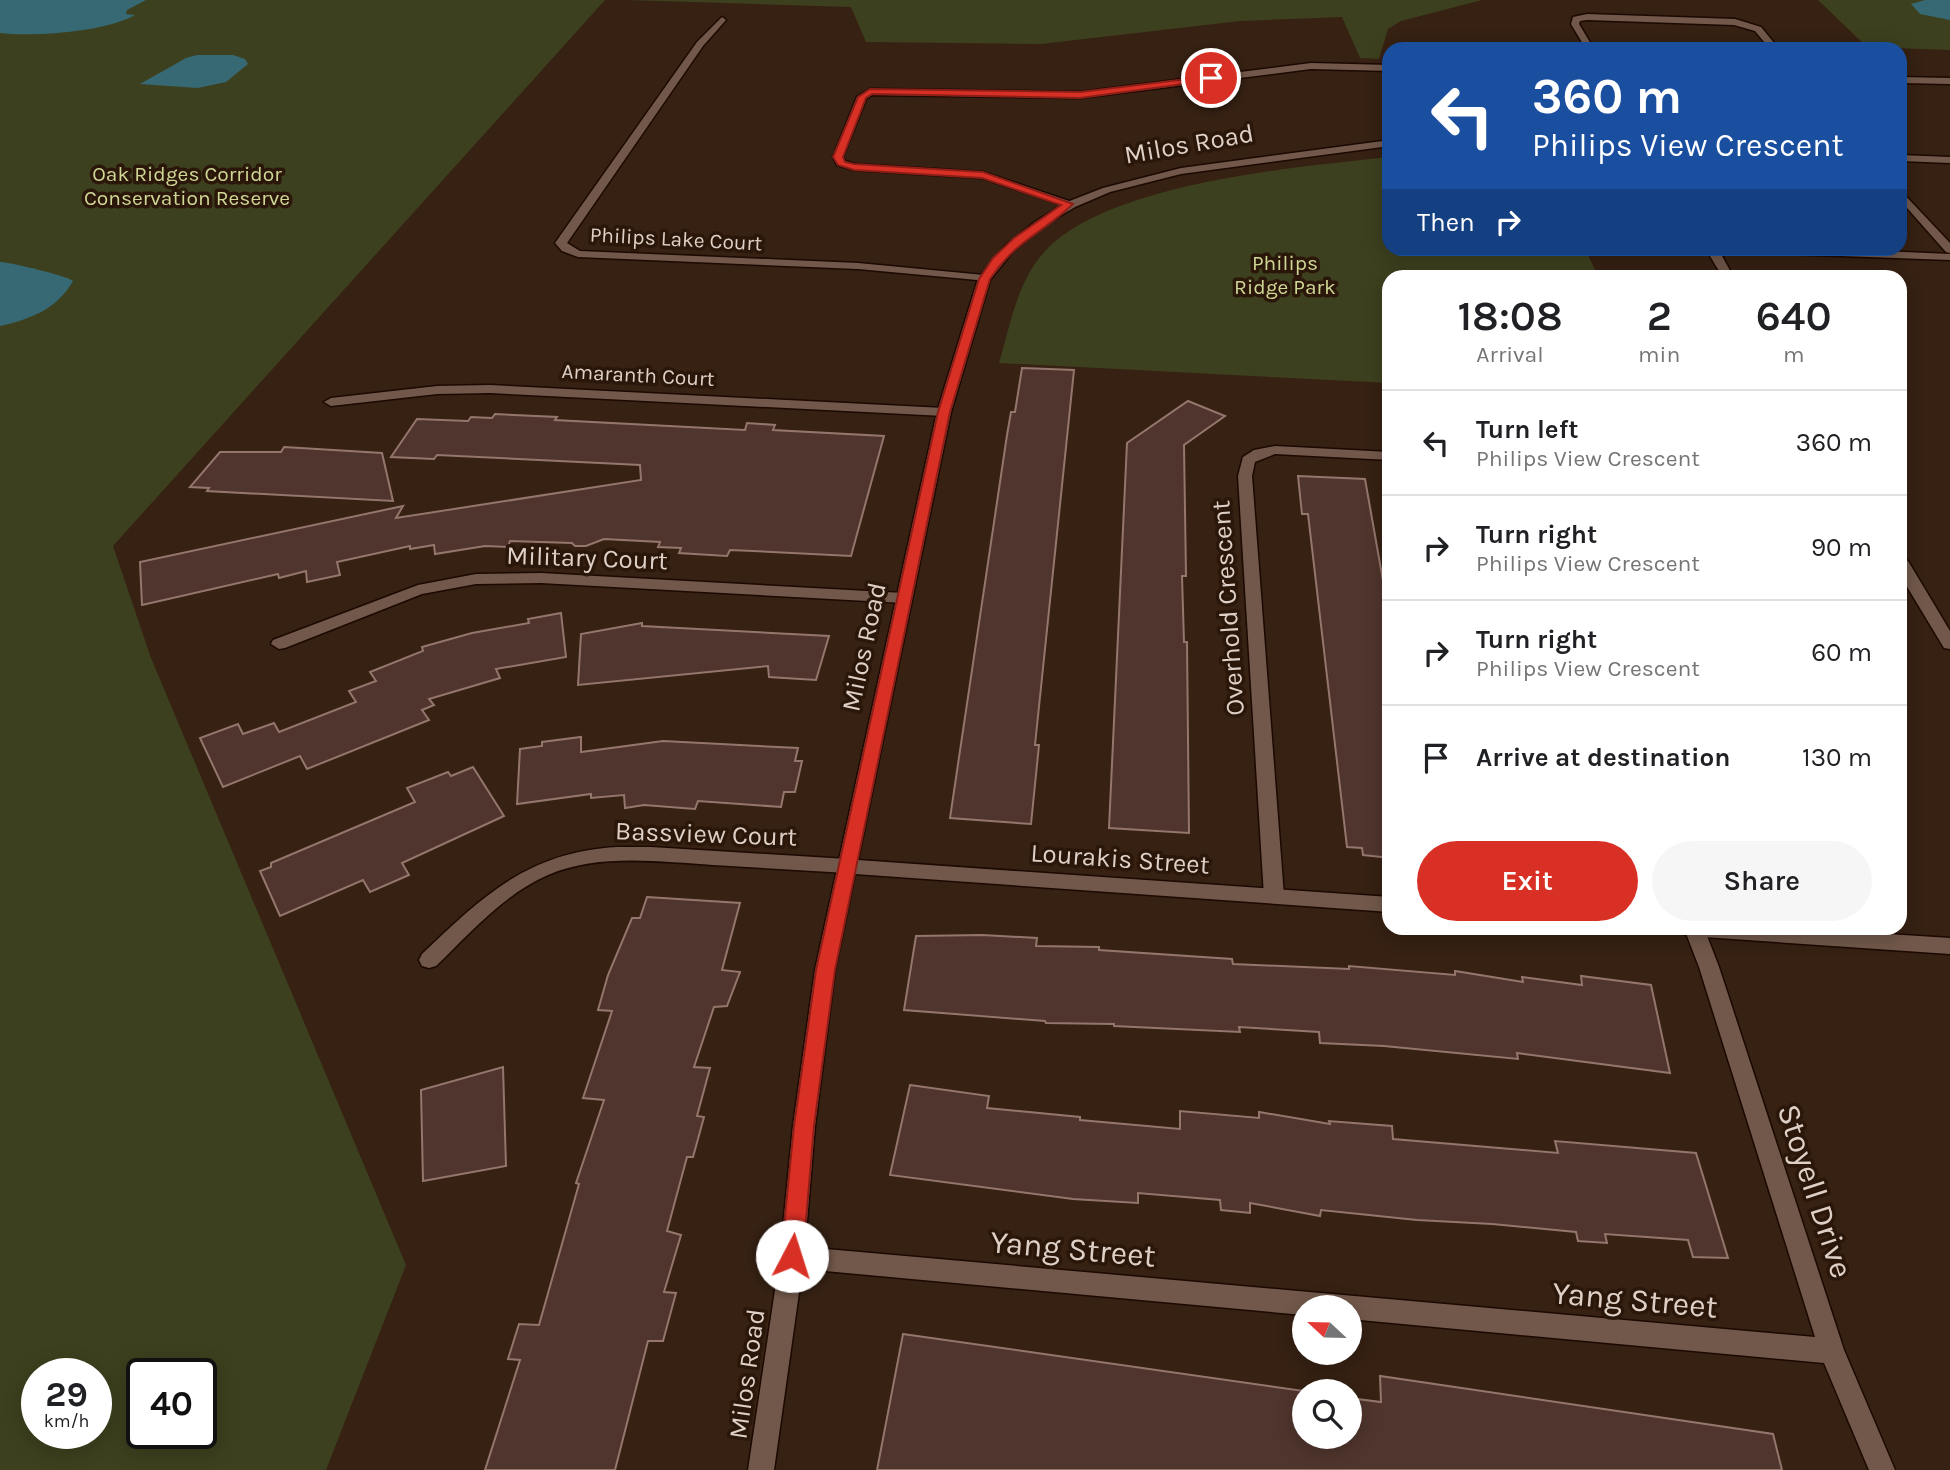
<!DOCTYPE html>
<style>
:root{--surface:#fff;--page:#f6f6f6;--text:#202124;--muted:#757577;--line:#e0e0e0;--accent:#d93025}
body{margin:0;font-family:Karla,sans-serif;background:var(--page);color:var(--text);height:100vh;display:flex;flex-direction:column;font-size:26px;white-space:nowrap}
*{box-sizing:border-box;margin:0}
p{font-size:23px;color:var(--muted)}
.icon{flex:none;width:38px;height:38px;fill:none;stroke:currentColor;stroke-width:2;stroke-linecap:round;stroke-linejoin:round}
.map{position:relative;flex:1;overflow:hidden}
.details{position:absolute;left:1382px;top:270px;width:525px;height:665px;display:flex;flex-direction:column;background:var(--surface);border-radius:21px;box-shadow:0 4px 18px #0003}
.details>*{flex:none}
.top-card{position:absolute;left:1382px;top:42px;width:525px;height:214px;border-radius:21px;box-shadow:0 4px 18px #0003;background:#1a4fa0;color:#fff;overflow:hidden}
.needle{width:46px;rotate:292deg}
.tools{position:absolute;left:1292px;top:1295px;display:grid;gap:14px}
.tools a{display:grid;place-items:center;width:70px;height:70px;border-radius:50%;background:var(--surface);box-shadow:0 4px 18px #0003;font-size:35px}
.speed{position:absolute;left:21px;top:1358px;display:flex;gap:14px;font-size:35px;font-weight:700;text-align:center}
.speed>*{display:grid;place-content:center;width:91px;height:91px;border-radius:50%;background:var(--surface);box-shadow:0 4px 18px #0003;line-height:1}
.speed small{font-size:18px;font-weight:400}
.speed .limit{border:4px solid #111;border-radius:10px;background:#fff;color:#111}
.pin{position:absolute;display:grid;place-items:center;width:60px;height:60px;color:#fff;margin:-30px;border:4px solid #fff;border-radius:50%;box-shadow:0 2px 7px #0007}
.me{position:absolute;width:77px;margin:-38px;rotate:5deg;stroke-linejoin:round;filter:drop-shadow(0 0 5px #0008)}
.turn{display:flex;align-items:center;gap:24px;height:147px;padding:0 35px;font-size:32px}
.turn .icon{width:91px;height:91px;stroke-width:2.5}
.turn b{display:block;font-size:49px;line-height:60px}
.then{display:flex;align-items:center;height:66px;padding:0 35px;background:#0003;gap:14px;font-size:26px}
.eta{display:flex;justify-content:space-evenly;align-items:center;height:119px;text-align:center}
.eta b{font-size:42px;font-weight:600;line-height:49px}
.action{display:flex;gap:14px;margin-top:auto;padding:14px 35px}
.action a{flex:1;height:80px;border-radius:42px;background:var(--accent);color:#fff;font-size:28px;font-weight:600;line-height:80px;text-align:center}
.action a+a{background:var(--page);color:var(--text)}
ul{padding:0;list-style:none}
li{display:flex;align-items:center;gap:21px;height:105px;padding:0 35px;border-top:2px solid var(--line)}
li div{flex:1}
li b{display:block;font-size:26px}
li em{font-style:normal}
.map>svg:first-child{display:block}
.green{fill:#3d401e;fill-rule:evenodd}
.water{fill:#366973}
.building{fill:#4f352d;stroke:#94766d;stroke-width:2}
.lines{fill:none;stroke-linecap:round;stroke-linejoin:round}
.street-casing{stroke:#1c0901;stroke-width:3}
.secondary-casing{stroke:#1c0901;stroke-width:3}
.street{fill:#71584a;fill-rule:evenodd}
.secondary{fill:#71584a;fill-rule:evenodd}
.route{fill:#d93025;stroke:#8d1f18;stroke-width:2}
.labels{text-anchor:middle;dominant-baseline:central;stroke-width:7;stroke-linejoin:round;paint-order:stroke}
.far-park-label{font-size:21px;fill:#cfd795;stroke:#2b170a}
.far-street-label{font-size:21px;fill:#ded0c7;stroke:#2b170a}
.street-label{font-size:26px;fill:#ded0c7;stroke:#2b170a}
.near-street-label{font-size:32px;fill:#ded0c7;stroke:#2b170a}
</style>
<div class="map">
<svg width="1950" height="1470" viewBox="0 0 1950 1470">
<rect width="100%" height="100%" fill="#362113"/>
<g class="green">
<path d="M 0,0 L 605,0 L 113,546 L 151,658 L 406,1265 L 326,1470 L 0,1470 ZM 37,1374 L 96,1374 L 96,1433 L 37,1433 ZM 142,1374 L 201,1374 L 201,1433 L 142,1433 Z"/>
<path d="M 627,0 L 1482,0 L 1401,21 L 1388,29 L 1379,59 L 1360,58 L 1342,17 L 1240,21 L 1041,44 L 866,42 L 851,7 Z"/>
<path d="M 1818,0 L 1950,0 L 1950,50 L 1867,47 Z"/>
<path d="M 1389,157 L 1390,248 L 1585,249 L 1598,276 L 1390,276 L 1389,383 L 999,363 C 1011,323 1018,277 1049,247 C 1117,182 1297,167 1389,157 Z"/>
</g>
<g class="water">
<path d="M 0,0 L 146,0 L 127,10 L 126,14 L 135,15 C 105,32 33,37 0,33 Z"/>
<path d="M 1925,0 L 1950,0 L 1950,20 L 1920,14 L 1911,4 Z"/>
<path d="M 197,55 L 233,55 L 245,59 L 248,64 L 226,82 L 198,88 L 140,84 L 186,58 Z"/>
<path d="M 0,262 C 9,262 68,276 73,281 C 57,309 31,319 0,326 Z"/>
</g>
<g class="building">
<path d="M 1022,368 L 1074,370 L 1035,745 L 1039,745 L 1031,824 L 950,818 L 1007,435 L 1011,412 L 1015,412 Z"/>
<path d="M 1188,401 L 1225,416 L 1184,445 L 1186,576 L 1182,576 L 1184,642 L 1187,642 L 1189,833 L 1109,828 L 1127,443 Z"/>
<path d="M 495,414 L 557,417 L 555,420 L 745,430 L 747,423 L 775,425 L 773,430 L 884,436 L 851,556 L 753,551 L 730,550 L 727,556 L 679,553 L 681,548 L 658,547 L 660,542 L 604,539 L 586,546 L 575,546 L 572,543 L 510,541 L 508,547 L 485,546 L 435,554 L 434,545 L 410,549 L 410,546 L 337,562 L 340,575 L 307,582 L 306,571 L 279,578 L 278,574 L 142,605 L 140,562 L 403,506 L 396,518 L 641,480 L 640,465 L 437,455 L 434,459 L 391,457 L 417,419 L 468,421 L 471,417 L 492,418 Z"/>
<path d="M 284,447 L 382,453 L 393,501 L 207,491 L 209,488 L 190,487 L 220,452 L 281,452 Z"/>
<path d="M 1298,476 L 1365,479 L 1390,620 L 1390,858 L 1363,855 L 1362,848 L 1347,847 L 1308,514 L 1302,514 Z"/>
<path d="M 561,613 L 566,657 L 496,669 L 500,678 L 429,699 L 434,705 L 422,710 L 429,720 L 307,769 L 300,756 L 223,787 L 200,738 L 238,724 L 243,734 L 274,723 L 279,732 L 356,702 L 349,691 L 376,681 L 370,672 L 423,651 L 422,647 L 472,633 L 529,623 L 528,619 Z"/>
<path d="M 642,623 L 642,626 L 829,636 L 816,680 L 769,677 L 768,666 L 578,685 L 581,634 Z"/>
<path d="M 581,737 L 581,752 L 663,741 L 798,748 L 795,761 L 802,761 L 795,792 L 784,792 L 781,807 L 698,801 L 695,809 L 644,805 L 625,808 L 624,795 L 591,798 L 591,794 L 517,804 L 520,749 L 542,746 L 542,742 Z"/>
<path d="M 473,767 L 504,816 L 402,863 L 409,875 L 370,892 L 363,880 L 280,916 L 260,871 L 271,867 L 271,863 L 415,802 L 407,788 L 448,772 L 451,776 Z"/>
<path d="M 647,897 L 740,903 L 722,970 L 740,972 L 727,1006 L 714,1007 L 694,1067 L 710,1068 L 697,1116 L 704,1117 L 693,1157 L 687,1157 L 667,1231 L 681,1235 L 664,1292 L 676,1293 L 663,1341 L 648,1341 L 615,1470 L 485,1470 L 520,1360 L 508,1359 L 519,1324 L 539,1325 L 579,1184 L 576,1183 L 604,1100 L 583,1098 L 612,1011 L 598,1010 L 608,975 L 632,918 L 640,918 Z"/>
<path d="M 982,935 L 1037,938 L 1036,946 L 1099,947 L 1099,950 L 1232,959 L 1233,964 L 1349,969 L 1349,966 L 1455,975 L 1455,971 L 1523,982 L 1522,977 L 1582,985 L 1581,976 L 1651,985 L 1670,1073 L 1517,1053 L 1518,1059 L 1384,1046 L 1320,1043 L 1319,1032 L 1239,1027 L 1240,1032 L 1114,1026 L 1114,1024 L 1046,1023 L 1045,1021 L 904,1010 L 916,936 Z"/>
<path d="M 503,1067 L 506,1166 L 423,1181 L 421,1090 Z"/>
<path d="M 910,1085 L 989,1096 L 987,1108 L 1080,1117 L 1080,1120 L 1180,1129 L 1180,1111 L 1259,1118 L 1259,1112 L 1330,1124 L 1329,1121 L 1392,1126 L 1393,1139 L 1558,1153 L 1555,1141 L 1696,1153 L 1728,1258 L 1693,1257 L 1688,1240 L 1605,1234 L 1607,1243 L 1578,1241 L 1576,1232 L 1492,1224 L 1417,1220 L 1321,1210 L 1320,1216 L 1250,1203 L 1250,1213 L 1221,1210 L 1220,1200 L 1138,1193 L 1138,1203 L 1073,1199 L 890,1175 Z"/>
<path d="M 903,1334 L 1304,1391 L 1304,1437 L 1349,1437 L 1349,1398 L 1381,1402 L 1380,1376 L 1773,1434 L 1782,1470 L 877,1470 Z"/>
</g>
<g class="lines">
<defs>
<g id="street">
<path d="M 1587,14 L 1735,19 L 1761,27 L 1779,49 L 1770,49 L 1755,31 L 1734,25 L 1587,20 L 1580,21 L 1579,24 L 1594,49 L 1586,49 L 1571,24 L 1573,17 Z"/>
<path d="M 722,17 L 726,20 L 703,46 L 567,243 L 580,251 L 858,263 L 984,275 L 990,279 L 988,281 L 858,269 L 578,257 L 562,251 L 555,243 L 697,42 Z"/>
<path d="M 1311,63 L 1390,65 L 1390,71 L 1311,69 L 1080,98 L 872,95 L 866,99 L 843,157 L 845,161 L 855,164 L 983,172 L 1072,202 L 1073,204 L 1068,207 L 982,178 L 854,170 L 837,165 L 833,157 L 857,97 L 870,89 L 1080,92 Z"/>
<path d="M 1900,77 L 1950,78 L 1950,84 L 1900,83 Z"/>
<path d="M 1900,190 L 1950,243 L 1950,253 L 1946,252 L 1900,200 Z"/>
<path d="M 1813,248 L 1950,254 L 1950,260 L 1734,252 L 1722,256 L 1733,276 L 1722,276 L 1710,256 L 1716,248 Z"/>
<path d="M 490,385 L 944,408 L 951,412 L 944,416 L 490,393 L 437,394 L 331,406 L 324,402 L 331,398 L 437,386 Z"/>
<path d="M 1275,446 L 1390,452 L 1390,460 L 1275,454 L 1255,462 L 1252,476 L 1284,896 L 1281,901 L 1274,903 L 1267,901 L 1264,896 L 1238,476 L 1243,457 L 1254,450 Z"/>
<path d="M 1900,557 L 1908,561 L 1950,631 L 1950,649 L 1944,648 L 1900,575 Z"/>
<path d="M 541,573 L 904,593 L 912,598 L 904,603 L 541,583 L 476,584 L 422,594 L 285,648 L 279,649 L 271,644 L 273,640 L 418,585 L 476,574 Z"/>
<path d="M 617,847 L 651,847 L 847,859 L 854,861 L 857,866 L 854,871 L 847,873 C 802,870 758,868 713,865 C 660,862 599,853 548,875 C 504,894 470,933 436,966 L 429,968 L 422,966 L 419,960 L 422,954 C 483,896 528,852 617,847 Z"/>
<path d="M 1684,928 L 1704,928 L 1719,967 L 1844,1350 L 1895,1470 L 1869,1470 L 1824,1363 L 1349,1319 L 1349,1307 L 1304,1307 L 1304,1315 L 792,1268 L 783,1265 L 780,1257 L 783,1249 L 792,1246 L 1815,1337 L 1699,967 Z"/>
</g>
<g id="secondary">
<path d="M 1390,140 L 1390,146 L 1181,174 L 1110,192 L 1075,207 L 1043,226 L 1013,251 L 990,280 L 951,412 L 858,860 L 1390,897 L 1390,912 L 855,874 L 835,970 L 815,1126 L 804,1257 L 774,1470 L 748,1470 L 780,1257 L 793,1126 L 815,970 L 937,412 L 978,279 L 1005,246 L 1035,222 L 1067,202 L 1103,188 L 1181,168 Z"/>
<path d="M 1900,155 L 1950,157 L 1950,163 L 1900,161 Z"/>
<path d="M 1679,928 L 1795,928 L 1950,938 L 1950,954 L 1689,936 L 1682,933 Z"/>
</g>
</defs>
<use href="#street" class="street-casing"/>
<use href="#secondary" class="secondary-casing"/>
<use href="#street" class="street"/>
<use href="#secondary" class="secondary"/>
</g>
<path class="route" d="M 1211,76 L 1214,80 L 1080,98 L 872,94 L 866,98 L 843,157 L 845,162 L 854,164 L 983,172 L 1073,204 C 1043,233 1016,240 990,279 L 950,412 L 835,970 L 814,1126 L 803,1256 L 799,1264 L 792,1267 L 784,1264 L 781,1256 L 794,1126 L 816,970 L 938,412 L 979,279 L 993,258 L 1014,238 L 1061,205 L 982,178 L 854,170 L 838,165 L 833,157 L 858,97 L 870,89 L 1080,92 Z"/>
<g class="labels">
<g class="far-park-label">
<text x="187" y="174">Oak Ridges Corridor<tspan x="187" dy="24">Conservation Reserve</tspan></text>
<text x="1285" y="263">Philips<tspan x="1285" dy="24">Ridge Park</tspan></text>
</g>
<g class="far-street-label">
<text transform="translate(676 239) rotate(3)">Philips Lake Court</text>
<text transform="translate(638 375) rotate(3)">Amaranth Court</text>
</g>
<g class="street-label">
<text transform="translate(1189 144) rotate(-10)">Milos Road</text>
<text transform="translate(587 558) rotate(2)">Military Court</text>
<text transform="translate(1228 608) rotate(-94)">Overhold Crescent</text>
<text transform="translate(864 647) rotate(-78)">Milos Road</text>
<text transform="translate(706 834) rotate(2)">Bassview Court</text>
<text transform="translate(1120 859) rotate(4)">Lourakis Street</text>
<text transform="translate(747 1374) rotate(-82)">Milos Road</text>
</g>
<g class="near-street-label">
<text transform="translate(1815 1191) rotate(72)">Stoyell Drive</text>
<text transform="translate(1073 1249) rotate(5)">Yang Street</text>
<text transform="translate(1635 1300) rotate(5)">Yang Street</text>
</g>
</g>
</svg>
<div class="tools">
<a><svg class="needle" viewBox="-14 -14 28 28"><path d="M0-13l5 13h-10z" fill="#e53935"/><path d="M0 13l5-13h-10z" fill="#757577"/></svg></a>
<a><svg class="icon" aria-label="search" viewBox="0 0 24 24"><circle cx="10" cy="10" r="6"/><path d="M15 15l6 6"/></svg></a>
</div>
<div class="speed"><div>29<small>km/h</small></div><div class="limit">40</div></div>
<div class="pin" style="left:1211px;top:78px;background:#d93025"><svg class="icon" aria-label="arrive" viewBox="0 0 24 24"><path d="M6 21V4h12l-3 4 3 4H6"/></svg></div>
<svg class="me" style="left:792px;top:1256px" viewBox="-20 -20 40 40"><circle r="19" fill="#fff"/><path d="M0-13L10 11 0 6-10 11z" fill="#d93025"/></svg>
<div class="top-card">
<div class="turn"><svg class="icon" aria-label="left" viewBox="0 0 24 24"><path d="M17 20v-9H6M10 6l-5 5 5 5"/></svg><div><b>360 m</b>Philips View Crescent</div></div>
<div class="then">Then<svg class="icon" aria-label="right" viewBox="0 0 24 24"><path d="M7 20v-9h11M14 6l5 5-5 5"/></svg></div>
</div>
<section class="details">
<div class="eta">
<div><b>18:08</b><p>Arrival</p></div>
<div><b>2</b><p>min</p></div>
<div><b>640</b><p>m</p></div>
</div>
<ul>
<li><svg class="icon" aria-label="left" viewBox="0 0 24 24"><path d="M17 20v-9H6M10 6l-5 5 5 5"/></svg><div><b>Turn left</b><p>Philips View Crescent</p></div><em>360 m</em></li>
<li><svg class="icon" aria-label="right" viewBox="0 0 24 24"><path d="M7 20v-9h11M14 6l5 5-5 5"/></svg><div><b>Turn right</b><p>Philips View Crescent</p></div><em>90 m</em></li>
<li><svg class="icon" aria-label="right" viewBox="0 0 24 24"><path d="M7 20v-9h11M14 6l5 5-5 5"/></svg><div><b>Turn right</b><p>Philips View Crescent</p></div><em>60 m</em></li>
<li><svg class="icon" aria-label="arrive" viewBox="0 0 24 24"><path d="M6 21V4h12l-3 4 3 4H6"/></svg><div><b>Arrive at destination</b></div><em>130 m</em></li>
</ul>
<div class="action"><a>Exit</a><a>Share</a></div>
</section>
</div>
